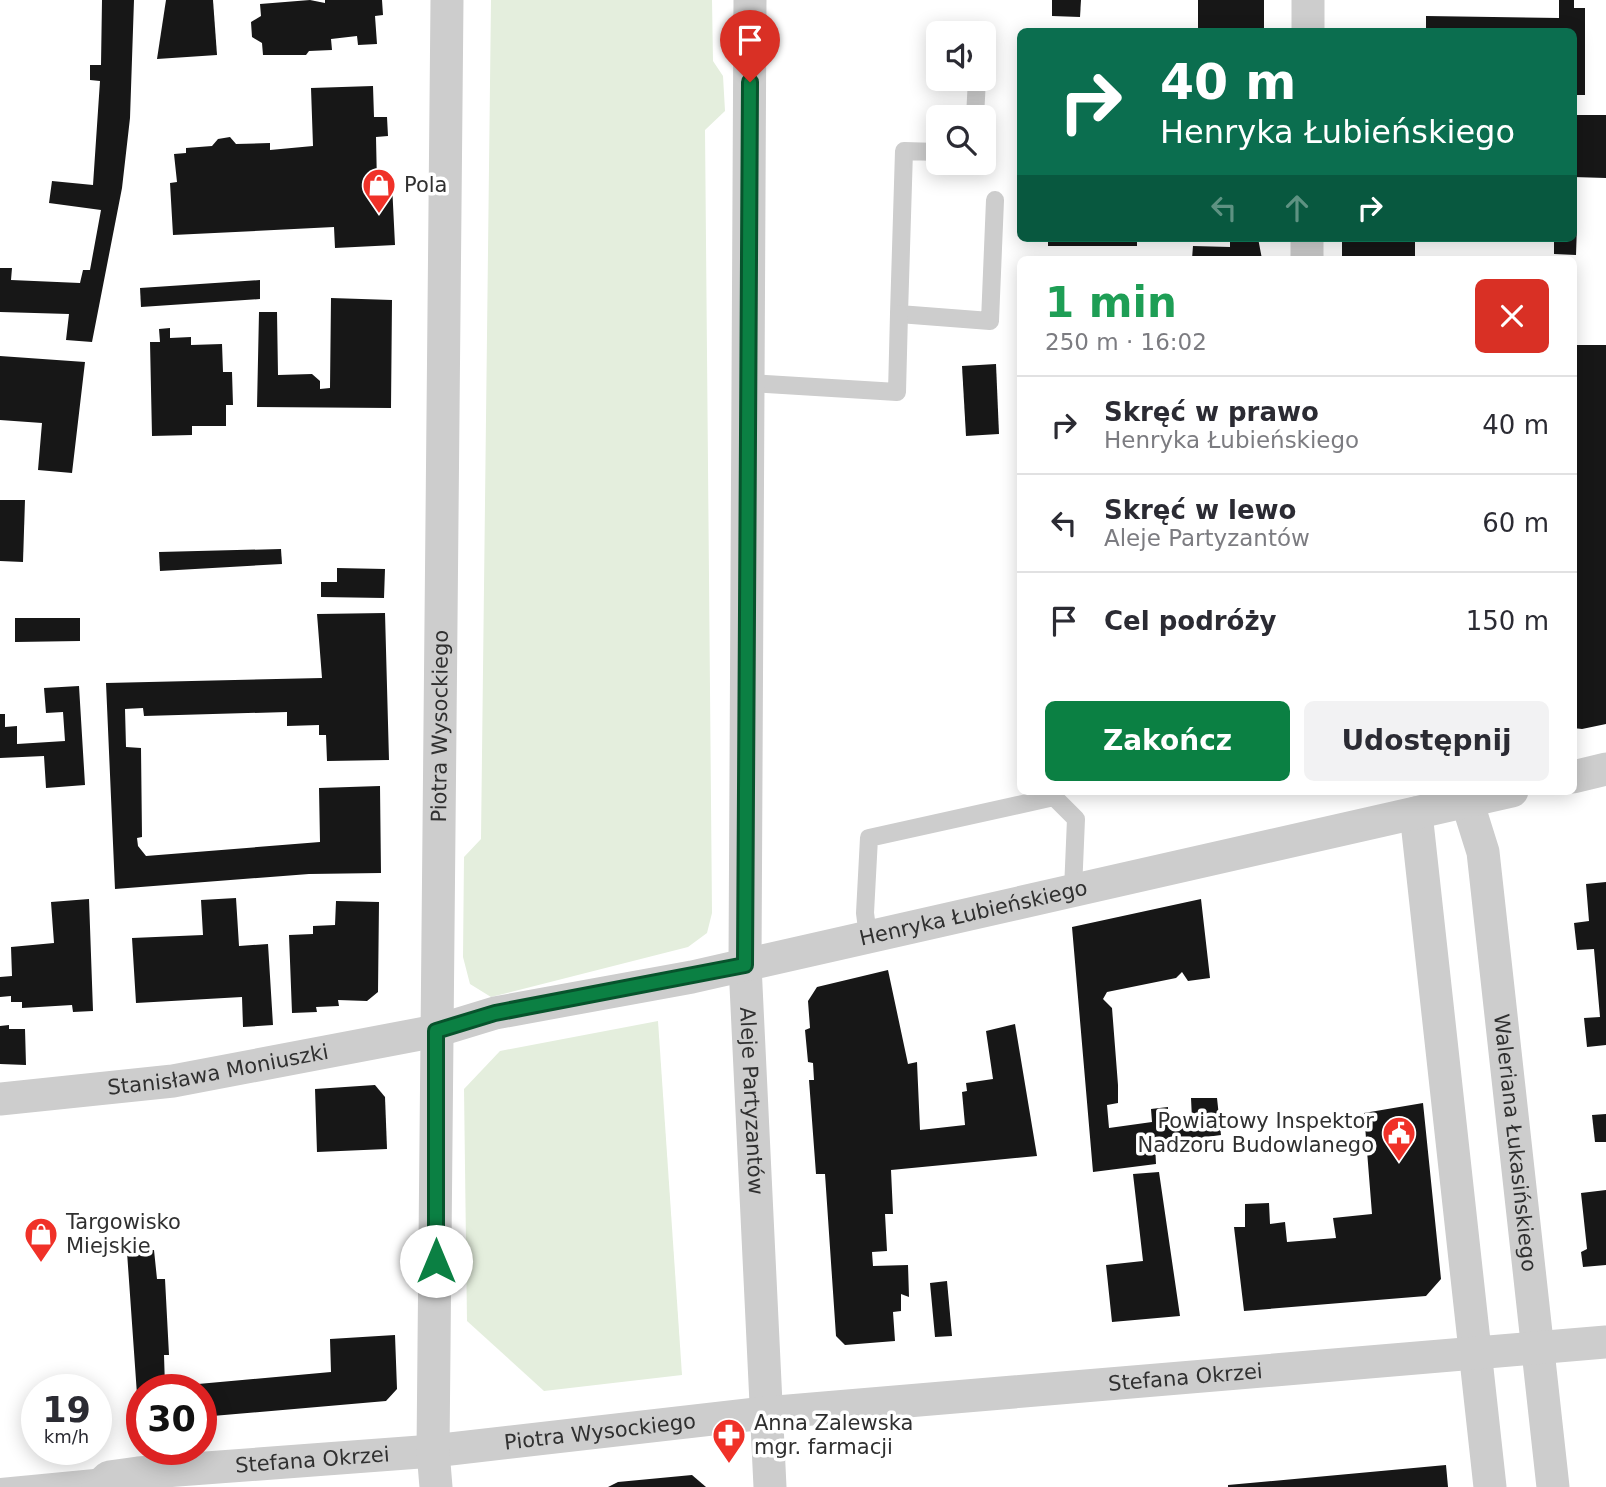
<!DOCTYPE html>
<html lang="pl">
<meta charset="utf-8">
<style>
:root{--surface:#fff;--page:#f2f2f3;--text:#2b2b33;--muted:#7c7c81;--line:#e1e1e2;--accent:#0b8043}
body{margin:0;font-family:"DejaVu Sans",sans-serif;background:var(--page);color:var(--text);height:100vh;display:flex;flex-direction:column;font-size:26px;white-space:nowrap}
*{box-sizing:border-box;margin:0}
p{font-size:23px;color:var(--muted)}
.icon{flex:none;width:38px;height:38px;fill:none;stroke:currentColor;stroke-width:2;stroke-linecap:round;stroke-linejoin:round}
.map{position:relative;flex:1;overflow:hidden}
.sheet{position:absolute;left:1017px;top:256px;width:560px;height:539px;display:flex;flex-direction:column;background:var(--surface);border-radius:10px;box-shadow:0 4px 18px #0003}
.sheet>*{flex:none}
.guide{position:absolute;left:1017px;top:28px;width:560px;height:214px;border-radius:10px;box-shadow:0 4px 18px #0003;background:#0b6e4f;color:#fff;overflow:hidden}
.tools{position:absolute;left:926px;top:21px;display:grid;gap:14px}
.tools a{display:grid;place-items:center;width:70px;height:70px;border-radius:10px;background:var(--surface);box-shadow:0 4px 18px #0003;font-size:35px}
.speed{position:absolute;left:21px;top:1374px;display:flex;gap:14px;font-size:35px;font-weight:700;text-align:center}
.speed>*{display:grid;place-content:center;width:91px;height:91px;border-radius:50%;background:var(--surface);box-shadow:0 4px 18px #0003;line-height:1}
.speed small{font-size:18px;font-weight:400}
.speed .limit{border:10px solid #d22;background:#fff;color:#111}
.pin{position:absolute;display:grid;place-items:center;width:60px;height:60px;color:#fff;margin:-72px -30px;border-radius:50% 50% 50% 0;rotate:-45deg;box-shadow:0 0 7px #0007}
.pin .icon{rotate:45deg}
.me{position:absolute;width:77px;margin:-38px;rotate:0deg;stroke-linejoin:round;filter:drop-shadow(0 0 5px #0008)}
.turn{display:flex;align-items:center;gap:24px;height:147px;padding:0 28px;font-size:32px}
.turn .icon{width:91px;height:91px;stroke-width:2.5}
.turn b{display:block;font-size:49px;line-height:60px}
.lanes{display:flex;align-items:center;height:66px;padding:0 28px;background:#0003;justify-content:center;gap:35px;direction:ltr}
.lanes .off{opacity:.35}
.round{display:grid;place-items:center;flex:none;width:74px;height:74px;border-radius:10px;background:var(--page)}
.overview{display:flex;align-items:center;justify-content:space-between;height:119px;padding:0 28px}
h1{font-size:42px;font-weight:800;line-height:52px;color:#1e9e55}
.cta{display:flex;gap:14px;margin-top:auto;padding:14px 28px}
.cta a{flex:1;height:80px;border-radius:10px;background:var(--accent);color:#fff;font-size:28px;font-weight:800;line-height:80px;text-align:center}
.cta a+a{background:var(--page);color:var(--text)}
ul{padding:0;list-style:none}
li{display:flex;align-items:center;gap:21px;height:98px;padding:0 28px;border-top:2px solid var(--line)}
li div{flex:1}
li b{display:block;font-size:26px}
li em{font-style:normal}
.map>svg:first-child{display:block}
.green{fill:#e4eedd}
.building{fill:#171717}
.lines{fill:none;stroke-linecap:round;stroke-linejoin:round}
.lane{stroke:#cdcdcd;stroke-width:18}
.street{stroke:#cdcdcd;stroke-width:33}
.route-casing{stroke:#07532c;stroke-width:18}
.route{stroke:#0b8043;stroke-width:12}
.labels{text-anchor:middle;dominant-baseline:central;stroke-width:7;stroke-linejoin:round;paint-order:stroke}
.poi-label{font-size:21px;fill:#303030;stroke:#fff;text-anchor:start}
.street-label{font-size:21px;fill:#303030;stroke:#fff}
</style>
<div class="map">
<svg width="1606" height="1487" viewBox="0 0 1606 1487">
<rect width="100%" height="100%" fill="#fff"/>
<g class="green">
<path d="M 491,0 L 712,0 L 713,61 L 723,76 L 725,111 L 705,130 L 712,913 L 707,933 L 688,947 L 491,997 L 470,984 L 463,957 L 464,857 L 481,839 Z"/>
<path d="M 658,1021 L 682,1375 L 544,1391 L 467,1321 L 464,1089 L 500,1051 Z"/>
</g>
<g class="building">
<path d="M 102,0 L 134,0 L 130,118 L 122,188 L 92,342 L 66,340 L 69,314 L 0,312 L 0,268 L 12,268 L 11,280 L 80,283 L 83,270 L 90,270 L 101,210 L 49,203 L 52,181 L 93,185 L 100,81 L 90,80 L 90,65 L 101,65 Z"/>
<path d="M 166,0 L 213,0 L 217,55 L 157,59 Z"/>
<path d="M 310,0 L 325,3 L 325,0 L 382,0 L 383,15 L 375,16 L 377,44 L 358,45 L 357,36 L 331,39 L 332,50 L 309,51 L 306,55 L 263,55 L 262,43 L 252,37 L 251,22 L 261,16 L 260,4 Z"/>
<path d="M 1052,0 L 1081,0 L 1080,17 L 1052,16 Z"/>
<rect x="1198" y="0" width="66" height="32"/>
<path d="M 1559,0 L 1574,0 L 1574,8 L 1585,8 L 1585,95 L 1573,95 L 1573,32 L 1426,32 L 1426,16 L 1559,18 Z"/>
<path d="M 373,86 L 374,117 L 387,117 L 388,136 L 376,137 L 377,185 L 392,184 L 395,245 L 335,248 L 334,227 L 173,235 L 170,183 L 177,182 L 174,154 L 186,153 L 186,148 L 212,146 L 218,139 L 230,137 L 236,144 L 270,143 L 270,150 L 313,146 L 311,88 Z"/>
<path d="M 1573,115 L 1606,115 L 1606,178 L 1573,177 Z"/>
<path d="M 1573,225 L 1577,226 L 1576,255 L 1554,254 L 1554,238 L 1573,238 Z"/>
<rect x="1048" y="238" width="89" height="8"/>
<path d="M 1230,238 L 1258,238 L 1262,259 L 1192,259 L 1193,246 L 1230,247 Z"/>
<rect x="1342" y="238" width="73" height="21"/>
<path d="M 260,280 L 260,299 L 141,307 L 140,288 Z"/>
<path d="M 331,298 L 392,300 L 391,408 L 257,407 L 259,312 L 277,312 L 278,375 L 312,374 L 320,381 L 320,389 L 330,388 Z"/>
<path d="M 170,328 L 170,338 L 191,337 L 191,345 L 222,344 L 223,372 L 232,372 L 233,405 L 226,405 L 226,426 L 192,426 L 192,435 L 152,436 L 150,342 L 160,342 L 159,329 Z"/>
<path d="M 1573,345 L 1606,345 L 1606,724 L 1582,729 L 1573,728 Z"/>
<path d="M 0,356 L 85,362 L 72,473 L 38,470 L 42,423 L 0,420 Z"/>
<path d="M 996,364 L 999,434 L 966,436 L 962,366 Z"/>
<path d="M 0,500 L 25,500 L 23,562 L 0,561 Z"/>
<path d="M 281,549 L 282,564 L 160,571 L 159,552 Z"/>
<path d="M 337,568 L 385,569 L 384,598 L 321,597 L 321,582 L 337,582 Z"/>
<path d="M 385,613 L 389,760 L 327,761 L 326,735 L 319,735 L 319,725 L 287,726 L 287,712 L 144,716 L 143,708 L 125,709 L 126,747 L 141,748 L 142,837 L 137,838 L 138,846 L 146,856 L 320,842 L 319,788 L 380,786 L 381,873 L 309,874 L 115,889 L 106,683 L 322,678 L 317,614 Z"/>
<path d="M 15,618 L 80,618 L 80,641 L 15,642 Z"/>
<path d="M 79,686 L 85,785 L 46,788 L 44,756 L 0,758 L 0,714 L 5,714 L 5,727 L 17,726 L 17,744 L 65,741 L 63,712 L 46,713 L 44,688 Z"/>
<path d="M 1606,882 L 1606,1045 L 1587,1047 L 1584,1018 L 1600,1017 L 1594,949 L 1577,950 L 1574,923 L 1589,921 L 1586,884 Z"/>
<path d="M 236,898 L 239,946 L 268,944 L 273,1025 L 243,1027 L 242,997 L 136,1003 L 132,938 L 203,935 L 201,900 Z"/>
<path d="M 89,899 L 93,1011 L 73,1012 L 72,1005 L 22,1008 L 22,1002 L 11,1002 L 11,996 L 0,997 L 0,977 L 12,976 L 11,947 L 54,943 L 51,902 Z"/>
<path d="M 1201,899 L 1210,978 L 1188,981 L 1182,972 L 1176,978 L 1107,992 L 1103,999 L 1112,1008 L 1118,1085 L 1118,1103 L 1107,1105 L 1109,1128 L 1152,1122 L 1151,1109 L 1168,1107 L 1168,1121 L 1192,1119 L 1191,1098 L 1217,1098 L 1221,1135 L 1155,1144 L 1156,1164 L 1093,1172 L 1072,927 Z"/>
<path d="M 336,901 L 379,902 L 378,992 L 367,1001 L 338,1000 L 339,1006 L 316,1007 L 317,1012 L 292,1013 L 289,935 L 313,934 L 313,926 L 335,925 Z"/>
<path d="M 888,970 L 908,1064 L 917,1062 L 920,1130 L 965,1125 L 962,1092 L 967,1091 L 966,1083 L 993,1079 L 986,1031 L 1015,1024 L 1037,1156 L 891,1170 L 893,1214 L 885,1214 L 887,1251 L 872,1252 L 873,1266 L 908,1265 L 909,1297 L 901,1294 L 901,1311 L 893,1312 L 895,1341 L 845,1345 L 836,1336 L 825,1174 L 816,1174 L 809,1080 L 814,1080 L 813,1063 L 808,1062 L 805,1030 L 810,1028 L 808,1001 L 817,987 Z"/>
<path d="M 9,1025 L 9,1029 L 25,1029 L 26,1065 L 0,1064 L 0,1026 Z"/>
<path d="M 375,1085 L 385,1097 L 387,1149 L 317,1152 L 315,1089 Z"/>
<path d="M 1423,1103 L 1441,1279 L 1426,1296 L 1244,1311 L 1234,1227 L 1245,1227 L 1245,1204 L 1269,1203 L 1270,1224 L 1285,1222 L 1287,1242 L 1336,1238 L 1333,1218 L 1372,1214 L 1364,1113 Z"/>
<path d="M 1606,1114 L 1606,1142 L 1595,1142 L 1592,1115 Z"/>
<path d="M 1159,1172 L 1180,1316 L 1112,1322 L 1106,1265 L 1143,1261 L 1133,1174 Z"/>
<path d="M 1606,1190 L 1606,1265 L 1583,1267 L 1581,1252 L 1587,1249 L 1581,1193 Z"/>
<path d="M 154,1250 L 157,1279 L 165,1279 L 169,1355 L 164,1355 L 165,1387 L 331,1372 L 330,1339 L 395,1335 L 397,1389 L 386,1401 L 201,1417 L 201,1390 L 142,1390 L 142,1423 L 139,1423 L 127,1252 Z"/>
<path d="M 947,1281 L 952,1336 L 935,1337 L 930,1283 Z"/>
<path d="M 1446,1465 L 1448,1487 L 1228,1487 L 1228,1485 Z"/>
<path d="M 692,1475 L 706,1487 L 608,1487 L 618,1482 Z"/>
</g>
<g class="lines">
<g class="lane">
<path d="M 975,117 L 977,79"/>
<path d="M 938,152 L 904,151 L 899,314 L 990,321 L 995,200"/>
<path d="M 748,383 L 897,392 L 899,314"/>
<path d="M 868,936 L 865,913 L 869,838 L 1054,797 L 1076,819 L 1073,890"/>
<path d="M 0,1487 L 105,1477"/>
</g>
<g class="street">
<path id="s1" d="M 750,0 L 745,965 L 770,1487"/>
<path d="M 1308,32 L 1308,0"/>
<path d="M 1307,259 L 1307,238"/>
<path d="M 1573,777 L 1606,769"/>
<path id="s2" d="M 1467,801 L 1483,852 L 1553,1487"/>
<path d="M 1416,813 L 1490,1487"/>
<path id="s3" d="M 0,1099 L 173,1081 L 436,1031 L 495,1013 L 692,977 L 1512,791"/>
<path id="s4" d="M 98,1487 L 109,1477 L 138,1473 L 433,1451 L 765,1413 L 1606,1342"/>
<path id="s5" d="M 436,1487 L 433,1451 L 447,0"/>
</g>
</g>
<g class="lines">
<defs>
<path id="route" d="M 436,1261 L 436,1031 L 495,1013 L 745,965 L 750,82"/>
</defs>
<use href="#route" class="route-casing"/>
<use href="#route" class="route"/>
</g>
<defs>
<symbol id="shop-pin" viewBox="-11 -11 22 30"><path d="M0 17L-7.5 6A9.5 9.5 0 1 1 7.5 6Z" fill="#f03128" stroke="#fff"/><path d="M-5-2.5h2.3a2.7 3.5 0 0 1 5.4 0H5L5.5 6h-11ZM-1.5-2.5h3a1.5 2.3 0 0 0-3 0Z" fill="#fff"/></symbol>
<symbol id="civic-pin" viewBox="-11 -11 22 30"><path d="M0 17L-7.5 6A9.5 9.5 0 1 1 7.5 6Z" fill="#f03128" stroke="#fff"/><path d="M-.6-6.5H3V-4.5H.6V-3L4-1V1h2V6H-6V1h2V-1L-.6-3ZM-1.2 2.5V6h2.4V2.5Z" fill="#fff"/></symbol>
<symbol id="pharmacy-pin" viewBox="-11 -11 22 30"><path d="M0 17L-7.5 6A9.5 9.5 0 1 1 7.5 6Z" fill="#f03128" stroke="#fff"/><path d="M-2-6h4v4h4v4h-4v4h-4v-4h-4v-4h4Z" fill="#fff"/></symbol>
</defs>
<g fill-rule="evenodd">
<use href="#shop-pin" x="360" y="166" width="38" height="52"/>
<use href="#civic-pin" x="1380" y="1114" width="38" height="52"/>
<use href="#shop-pin" x="22" y="1215" width="38" height="52"/>
<use href="#pharmacy-pin" x="710" y="1416" width="38" height="52"/>
</g>
<g class="labels">
<g class="poi-label">
<text x="404" y="185">Pola</text>
<text x="1374" y="1121" text-anchor="end">Powiatowy Inspektor<tspan x="1374" dy="24">Nadzoru Budowlanego</tspan></text>
<text x="66" y="1222">Targowisko<tspan x="66" dy="24">Miejskie</tspan></text>
<text x="754" y="1423">Anna Zalewska<tspan x="754" dy="24">mgr. farmacji</tspan></text>
</g>
<g class="street-label">
<text stroke="none"><textPath href="#s5" startOffset="761">Piotra Wysockiego</textPath></text>
<text stroke="none"><textPath href="#s3" startOffset="992">Henryka Łubieńskiego</textPath></text>
<text stroke="none"><textPath href="#s3" startOffset="220">Stanisława Moniuszki</textPath></text>
<text stroke="none"><textPath href="#s1" startOffset="1101">Aleje Partyzantów</textPath></text>
<text stroke="none"><textPath href="#s2" startOffset="346">Waleriana Łukasińskiego</textPath></text>
<text stroke="none"><textPath href="#s4" startOffset="1096">Stefana Okrzei</textPath></text>
<text stroke="none"><textPath href="#s4" startOffset="508">Piotra Wysockiego</textPath></text>
<text stroke="none"><textPath href="#s4" startOffset="219">Stefana Okrzei</textPath></text>
</g>
</g>
</svg>
<div class="tools">
<a><svg class="icon" aria-label="sound" viewBox="0 0 24 24"><path d="M4 9h4l5-4v14l-5-4H4zM17 9q2 3 0 6"/></svg></a>
<a><svg class="icon" aria-label="search" viewBox="0 0 24 24"><circle cx="10" cy="10" r="6"/><path d="M15 15l6 6"/></svg></a>
</div>
<div class="speed"><div>19<small>km/h</small></div><div class="limit">30</div></div>
<div class="pin" style="left:750px;top:82px;background:#d93025"><svg class="icon" aria-label="arrive" viewBox="0 0 24 24"><path d="M6 21V4h12l-3 4 3 4H6"/></svg></div>
<svg class="me" style="left:436px;top:1261px" viewBox="-20 -20 40 40"><circle r="19" fill="#fff"/><path d="M0-13L10 11 0 6-10 11z" fill="#0b8043"/></svg>
<div class="guide">
<div class="turn"><svg class="icon" aria-label="right" viewBox="0 0 24 24"><path d="M7 20v-9h11M14 6l5 5-5 5"/></svg><div><b>40 m</b>Henryka Łubieńskiego</div></div>
<div class="lanes"><svg class="icon off" aria-label="left" viewBox="0 0 24 24"><path d="M17 20v-9H6M10 6l-5 5 5 5"/></svg><svg class="icon off" aria-label="ahead" viewBox="0 0 24 24"><path d="M12 20V5M6 11l6-6 6 6"/></svg><svg class="icon" aria-label="right" viewBox="0 0 24 24"><path d="M7 20v-9h11M14 6l5 5-5 5"/></svg></div>
</div>
<section class="sheet">
<div class="overview"><div><h1>1 min</h1><p>250 m · 16:02</p></div><a class="round" style="background:#d93025;color:#fff"><svg class="icon" aria-label="close" viewBox="0 0 24 24"><path d="M6 6l12 12M18 6L6 18"/></svg></a></div>
<ul>
<li><svg class="icon" aria-label="right" viewBox="0 0 24 24"><path d="M7 20v-9h11M14 6l5 5-5 5"/></svg><div><b>Skręć w prawo</b><p>Henryka Łubieńskiego</p></div><em>40 m</em></li>
<li><svg class="icon" aria-label="left" viewBox="0 0 24 24"><path d="M17 20v-9H6M10 6l-5 5 5 5"/></svg><div><b>Skręć w lewo</b><p>Aleje Partyzantów</p></div><em>60 m</em></li>
<li><svg class="icon" aria-label="arrive" viewBox="0 0 24 24"><path d="M6 21V4h12l-3 4 3 4H6"/></svg><div><b>Cel podróży</b></div><em>150 m</em></li>
</ul>
<div class="cta"><a>Zakończ</a><a>Udostępnij</a></div>
</section>
</div>
